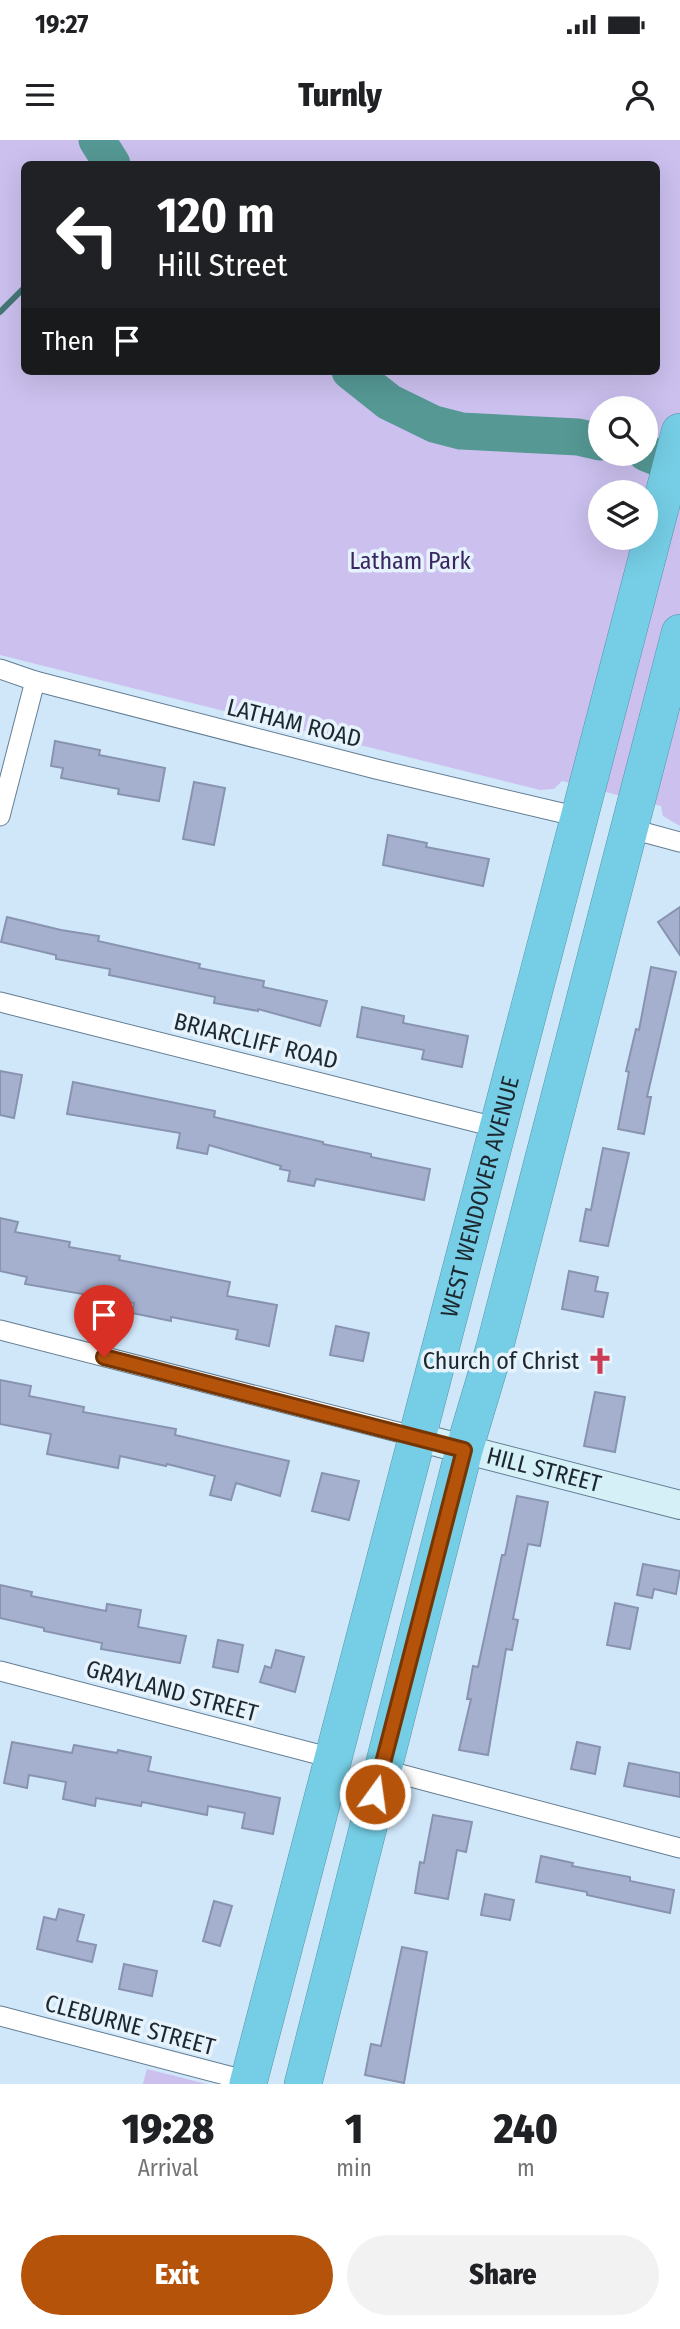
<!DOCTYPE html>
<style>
:root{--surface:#fff;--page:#f2f2f2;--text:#202124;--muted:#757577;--accent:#b45309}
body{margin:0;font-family:"Fira Sans Condensed",sans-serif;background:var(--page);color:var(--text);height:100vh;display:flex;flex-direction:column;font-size:26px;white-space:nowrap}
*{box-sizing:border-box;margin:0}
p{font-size:23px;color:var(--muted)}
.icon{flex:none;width:38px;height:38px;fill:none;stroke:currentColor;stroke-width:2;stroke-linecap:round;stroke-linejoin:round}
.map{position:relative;height:1944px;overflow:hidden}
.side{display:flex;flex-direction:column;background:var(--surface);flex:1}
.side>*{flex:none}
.guide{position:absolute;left:21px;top:21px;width:639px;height:214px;border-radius:10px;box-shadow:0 7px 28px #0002;background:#202124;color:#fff;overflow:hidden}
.fabs{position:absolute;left:588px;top:256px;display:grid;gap:14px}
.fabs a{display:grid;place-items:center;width:70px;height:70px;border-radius:50%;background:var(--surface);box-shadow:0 7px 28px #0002;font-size:35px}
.pin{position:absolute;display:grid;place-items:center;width:60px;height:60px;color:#fff;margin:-72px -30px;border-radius:50% 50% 50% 0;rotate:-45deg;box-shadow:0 0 7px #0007}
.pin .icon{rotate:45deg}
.me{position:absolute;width:77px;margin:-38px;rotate:14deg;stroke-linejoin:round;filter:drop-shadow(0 0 5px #0008)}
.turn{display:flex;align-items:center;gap:24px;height:147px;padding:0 21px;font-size:32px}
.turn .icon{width:91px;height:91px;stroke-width:2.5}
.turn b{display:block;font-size:49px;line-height:60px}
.then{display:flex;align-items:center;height:66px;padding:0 21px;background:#0003;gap:14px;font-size:26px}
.eta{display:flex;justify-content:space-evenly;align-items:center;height:119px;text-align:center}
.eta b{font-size:42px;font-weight:800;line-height:49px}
.action{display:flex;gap:14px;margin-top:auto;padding:14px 21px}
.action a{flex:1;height:80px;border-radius:42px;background:var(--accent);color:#fff;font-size:28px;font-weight:800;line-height:80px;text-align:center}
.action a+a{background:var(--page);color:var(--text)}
.status{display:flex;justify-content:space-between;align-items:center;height:49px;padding:0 35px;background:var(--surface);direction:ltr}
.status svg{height:19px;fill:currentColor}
header{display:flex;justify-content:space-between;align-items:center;height:91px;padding:0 21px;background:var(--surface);font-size:32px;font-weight:800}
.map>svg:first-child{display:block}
.green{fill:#cbc0ee;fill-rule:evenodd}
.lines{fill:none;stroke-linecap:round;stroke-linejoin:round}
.stream{stroke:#447676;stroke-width:6}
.river{stroke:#559894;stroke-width:37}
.building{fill:#a5b0cf;stroke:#8893b0;stroke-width:2}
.street-casing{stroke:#637e93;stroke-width:21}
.secondary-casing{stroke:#637e93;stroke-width:30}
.highway-casing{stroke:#5694a6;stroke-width:38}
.street{stroke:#fff;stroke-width:19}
.secondary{stroke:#d6f0f7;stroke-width:28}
.highway{stroke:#75cee5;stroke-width:37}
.route-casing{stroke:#753606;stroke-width:18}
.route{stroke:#b45309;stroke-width:12}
.labels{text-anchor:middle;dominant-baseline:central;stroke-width:7;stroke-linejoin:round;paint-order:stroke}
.park-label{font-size:24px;fill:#3b2761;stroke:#e7f3fc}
.street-label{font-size:24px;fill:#1c2730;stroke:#e7f3fc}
.poi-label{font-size:24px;fill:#1c2730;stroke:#e7f3fc;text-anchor:end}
</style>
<div class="status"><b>19:27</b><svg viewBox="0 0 49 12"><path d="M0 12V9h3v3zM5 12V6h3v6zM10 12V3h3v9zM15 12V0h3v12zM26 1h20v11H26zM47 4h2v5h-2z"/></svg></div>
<header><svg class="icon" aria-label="menu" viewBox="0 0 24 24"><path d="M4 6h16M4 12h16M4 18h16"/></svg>Turnly<svg class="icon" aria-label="person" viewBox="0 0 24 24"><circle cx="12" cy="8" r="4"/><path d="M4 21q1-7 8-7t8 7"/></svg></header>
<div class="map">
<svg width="680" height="1944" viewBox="0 0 680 1944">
<rect width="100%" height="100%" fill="#d0e7fa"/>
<g class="green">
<path d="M 0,0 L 680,0 L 680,686 L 663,676 L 661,666 L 562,641 L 554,649 L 540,650 L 0,515 ZM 24,24 L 656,24 L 656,231 L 24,231 ZM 600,268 L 646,268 L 646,313 L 600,313 ZM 600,352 L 646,352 L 646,397 L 600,397 Z"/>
<path d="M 147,1929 L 207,1944 L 143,1944 Z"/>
</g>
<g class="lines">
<path class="stream" d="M 0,172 L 24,148"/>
<g class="river">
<path d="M 97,0 L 112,24"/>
<path d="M 350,231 L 389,262 L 434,284 L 461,291 L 578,297 L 600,302"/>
<path d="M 646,313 L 680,327"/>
</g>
</g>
<g class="building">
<path d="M 55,601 L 100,610 L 99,615 L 165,628 L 159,661 L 118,654 L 119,649 L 61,638 L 63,628 L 51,626 Z"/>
<path d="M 194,642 L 225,648 L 214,705 L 183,699 Z"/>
<path d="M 388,695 L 427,703 L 426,707 L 489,719 L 483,746 L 383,725 Z"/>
<path d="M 680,767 L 680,815 L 658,782 Z"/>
<path d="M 7,777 L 61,790 L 99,796 L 98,801 L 200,824 L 199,828 L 264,841 L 263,847 L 327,861 L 320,886 L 258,869 L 258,871 L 214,863 L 215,857 L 109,835 L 110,829 L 56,819 L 56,815 L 1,802 Z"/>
<path d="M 651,827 L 676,832 L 647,957 L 651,957 L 644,994 L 618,989 L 629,932 L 626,931 L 636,889 L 639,890 Z"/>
<path d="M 362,867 L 404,876 L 403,883 L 468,896 L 462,927 L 422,919 L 424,910 L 357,897 Z"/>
<path d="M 0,931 L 22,935 L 14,978 L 0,975 Z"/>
<path d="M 73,942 L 215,971 L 214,977 L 323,1002 L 323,1004 L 371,1014 L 371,1017 L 430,1029 L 424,1060 L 316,1039 L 314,1046 L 288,1041 L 290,1031 L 280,1029 L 281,1026 L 209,1005 L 207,1014 L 177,1008 L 180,993 L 67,974 Z"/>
<path d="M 603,1008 L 629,1013 L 608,1106 L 580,1101 L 586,1069 L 591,1070 Z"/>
<path d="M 0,1078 L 18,1082 L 15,1092 L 70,1102 L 69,1107 L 120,1116 L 119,1120 L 230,1142 L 227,1156 L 277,1165 L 269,1206 L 236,1199 L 238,1190 L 171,1177 L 171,1181 L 132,1173 L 134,1163 L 25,1144 L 27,1137 L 0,1131 Z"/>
<path d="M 569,1131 L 598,1137 L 595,1151 L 608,1153 L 603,1177 L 562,1169 Z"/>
<path d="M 336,1186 L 369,1193 L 363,1221 L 330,1215 Z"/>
<path d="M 0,1240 L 31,1246 L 29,1256 L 84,1267 L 83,1272 L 176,1289 L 175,1295 L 289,1321 L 280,1356 L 236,1343 L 231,1360 L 210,1355 L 215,1336 L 167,1324 L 166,1326 L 120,1316 L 118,1328 L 47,1314 L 51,1294 L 0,1284 Z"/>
<path d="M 595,1252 L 625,1257 L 615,1312 L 584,1306 Z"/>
<path d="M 322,1333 L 359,1341 L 349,1380 L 312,1371 Z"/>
<path d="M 517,1356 L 548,1362 L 540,1406 L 528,1404 L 513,1479 L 518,1480 L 512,1510 L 506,1509 L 488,1615 L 459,1610 L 471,1559 L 467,1559 L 473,1526 L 478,1527 L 502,1415 L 505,1415 Z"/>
<path d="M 643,1424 L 680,1431 L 676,1454 L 654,1449 L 652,1458 L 637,1455 Z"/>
<path d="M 0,1445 L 32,1452 L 31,1456 L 106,1471 L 107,1464 L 141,1470 L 138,1487 L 186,1496 L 180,1523 L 101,1509 L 102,1503 L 44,1491 L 44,1488 L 0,1478 Z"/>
<path d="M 615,1463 L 638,1468 L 630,1509 L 607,1505 Z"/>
<path d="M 218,1500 L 243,1505 L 238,1532 L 213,1527 Z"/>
<path d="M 276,1510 L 304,1517 L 295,1552 L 260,1542 L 265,1526 L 271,1528 Z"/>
<path d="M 12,1602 L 72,1613 L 74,1605 L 117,1613 L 118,1610 L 151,1617 L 148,1631 L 280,1658 L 273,1694 L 242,1688 L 245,1673 L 208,1666 L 207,1675 L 142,1662 L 141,1666 L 96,1658 L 95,1666 L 63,1659 L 66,1642 L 29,1635 L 27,1648 L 4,1643 Z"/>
<path d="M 577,1602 L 600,1607 L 595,1634 L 571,1629 Z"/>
<path d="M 629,1623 L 680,1633 L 680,1657 L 624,1646 Z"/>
<path d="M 433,1675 L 472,1682 L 466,1712 L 457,1710 L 448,1759 L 415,1753 L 420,1722 L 424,1723 Z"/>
<path d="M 541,1716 L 573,1723 L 572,1726 L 630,1737 L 630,1741 L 674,1750 L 670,1773 L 587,1755 L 587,1752 L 536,1742 Z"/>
<path d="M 485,1754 L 514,1760 L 510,1780 L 481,1775 Z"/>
<path d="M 214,1761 L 232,1766 L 220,1806 L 203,1801 Z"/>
<path d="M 59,1769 L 84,1775 L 77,1801 L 96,1805 L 92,1822 L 37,1809 L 44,1777 L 56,1780 Z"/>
<path d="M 402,1807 L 427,1812 L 404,1943 L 365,1935 L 371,1904 L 381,1906 Z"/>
<path d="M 124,1824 L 157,1831 L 152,1856 L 119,1849 Z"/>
</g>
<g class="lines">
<defs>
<g id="street">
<path d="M 0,529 L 35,541 L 376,629 L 579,677"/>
<path d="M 0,676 L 35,541"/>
<path d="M 628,688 L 680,702"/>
<path d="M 0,862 L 499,988"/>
<path d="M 0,1190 L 417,1297"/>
<path d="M 0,1531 L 332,1618"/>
<path d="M 381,1629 L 680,1708"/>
<path d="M 0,1876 L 248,1941"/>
</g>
<g id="secondary">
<path id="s1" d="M 417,1297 L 680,1365"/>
</g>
<g id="highway">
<path id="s2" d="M 248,1944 L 680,292"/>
<path d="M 303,1944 L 464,1310 L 494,1210 L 680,493"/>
</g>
</defs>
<use href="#street" class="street-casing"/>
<use href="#secondary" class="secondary-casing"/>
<use href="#highway" class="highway-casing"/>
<use href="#street" class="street"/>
<use href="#secondary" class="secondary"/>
<use href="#highway" class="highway"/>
</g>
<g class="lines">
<defs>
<path id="route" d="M 104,1217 L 464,1310 L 375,1654"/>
</defs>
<use href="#route" class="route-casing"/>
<use href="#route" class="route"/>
</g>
<defs>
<symbol id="church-bare" viewBox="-9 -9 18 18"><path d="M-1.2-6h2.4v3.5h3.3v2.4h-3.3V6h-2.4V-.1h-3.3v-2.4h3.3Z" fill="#cb3b53" stroke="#e7f3fc" stroke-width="2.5" paint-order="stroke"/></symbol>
</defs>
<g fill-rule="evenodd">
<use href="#church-bare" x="581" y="1202" width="38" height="38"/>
</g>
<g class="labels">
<g class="park-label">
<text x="410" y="421">Latham Park</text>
</g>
<g class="street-label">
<text transform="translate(294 583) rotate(14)">LATHAM ROAD</text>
<text transform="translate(256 901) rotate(14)">BRIARCLIFF ROAD</text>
<text stroke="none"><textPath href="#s2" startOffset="917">WEST WENDOVER AVENUE</textPath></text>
<text stroke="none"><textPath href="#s1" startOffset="131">HILL STREET</textPath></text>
<text transform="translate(172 1551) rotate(15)">GRAYLAND STREET</text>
<text transform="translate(130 1885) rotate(15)">CLEBURNE STREET</text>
</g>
<g class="poi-label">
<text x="579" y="1221">Church of Christ</text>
</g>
</g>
</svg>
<div class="fabs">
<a><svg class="icon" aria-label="search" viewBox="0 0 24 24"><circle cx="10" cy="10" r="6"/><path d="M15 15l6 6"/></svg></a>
<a><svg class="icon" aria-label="layers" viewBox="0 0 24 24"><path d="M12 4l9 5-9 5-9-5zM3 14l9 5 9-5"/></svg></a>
</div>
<div class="pin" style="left:104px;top:1217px;background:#d93025"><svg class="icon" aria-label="arrive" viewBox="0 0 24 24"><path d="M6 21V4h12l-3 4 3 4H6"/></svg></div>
<svg class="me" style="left:375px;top:1654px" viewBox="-20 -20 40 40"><circle r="17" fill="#b45309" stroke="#fff" stroke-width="3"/><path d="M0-11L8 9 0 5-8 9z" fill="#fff"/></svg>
<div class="guide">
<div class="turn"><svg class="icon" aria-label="left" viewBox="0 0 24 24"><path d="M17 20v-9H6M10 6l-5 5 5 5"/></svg><div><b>120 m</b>Hill Street</div></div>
<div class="then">Then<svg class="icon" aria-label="arrive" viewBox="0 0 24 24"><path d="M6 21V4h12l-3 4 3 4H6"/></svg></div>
</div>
</div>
<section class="side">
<div class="eta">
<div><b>19:28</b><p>Arrival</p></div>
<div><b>1</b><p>min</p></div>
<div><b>240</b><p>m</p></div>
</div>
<div class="action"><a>Exit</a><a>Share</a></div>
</section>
